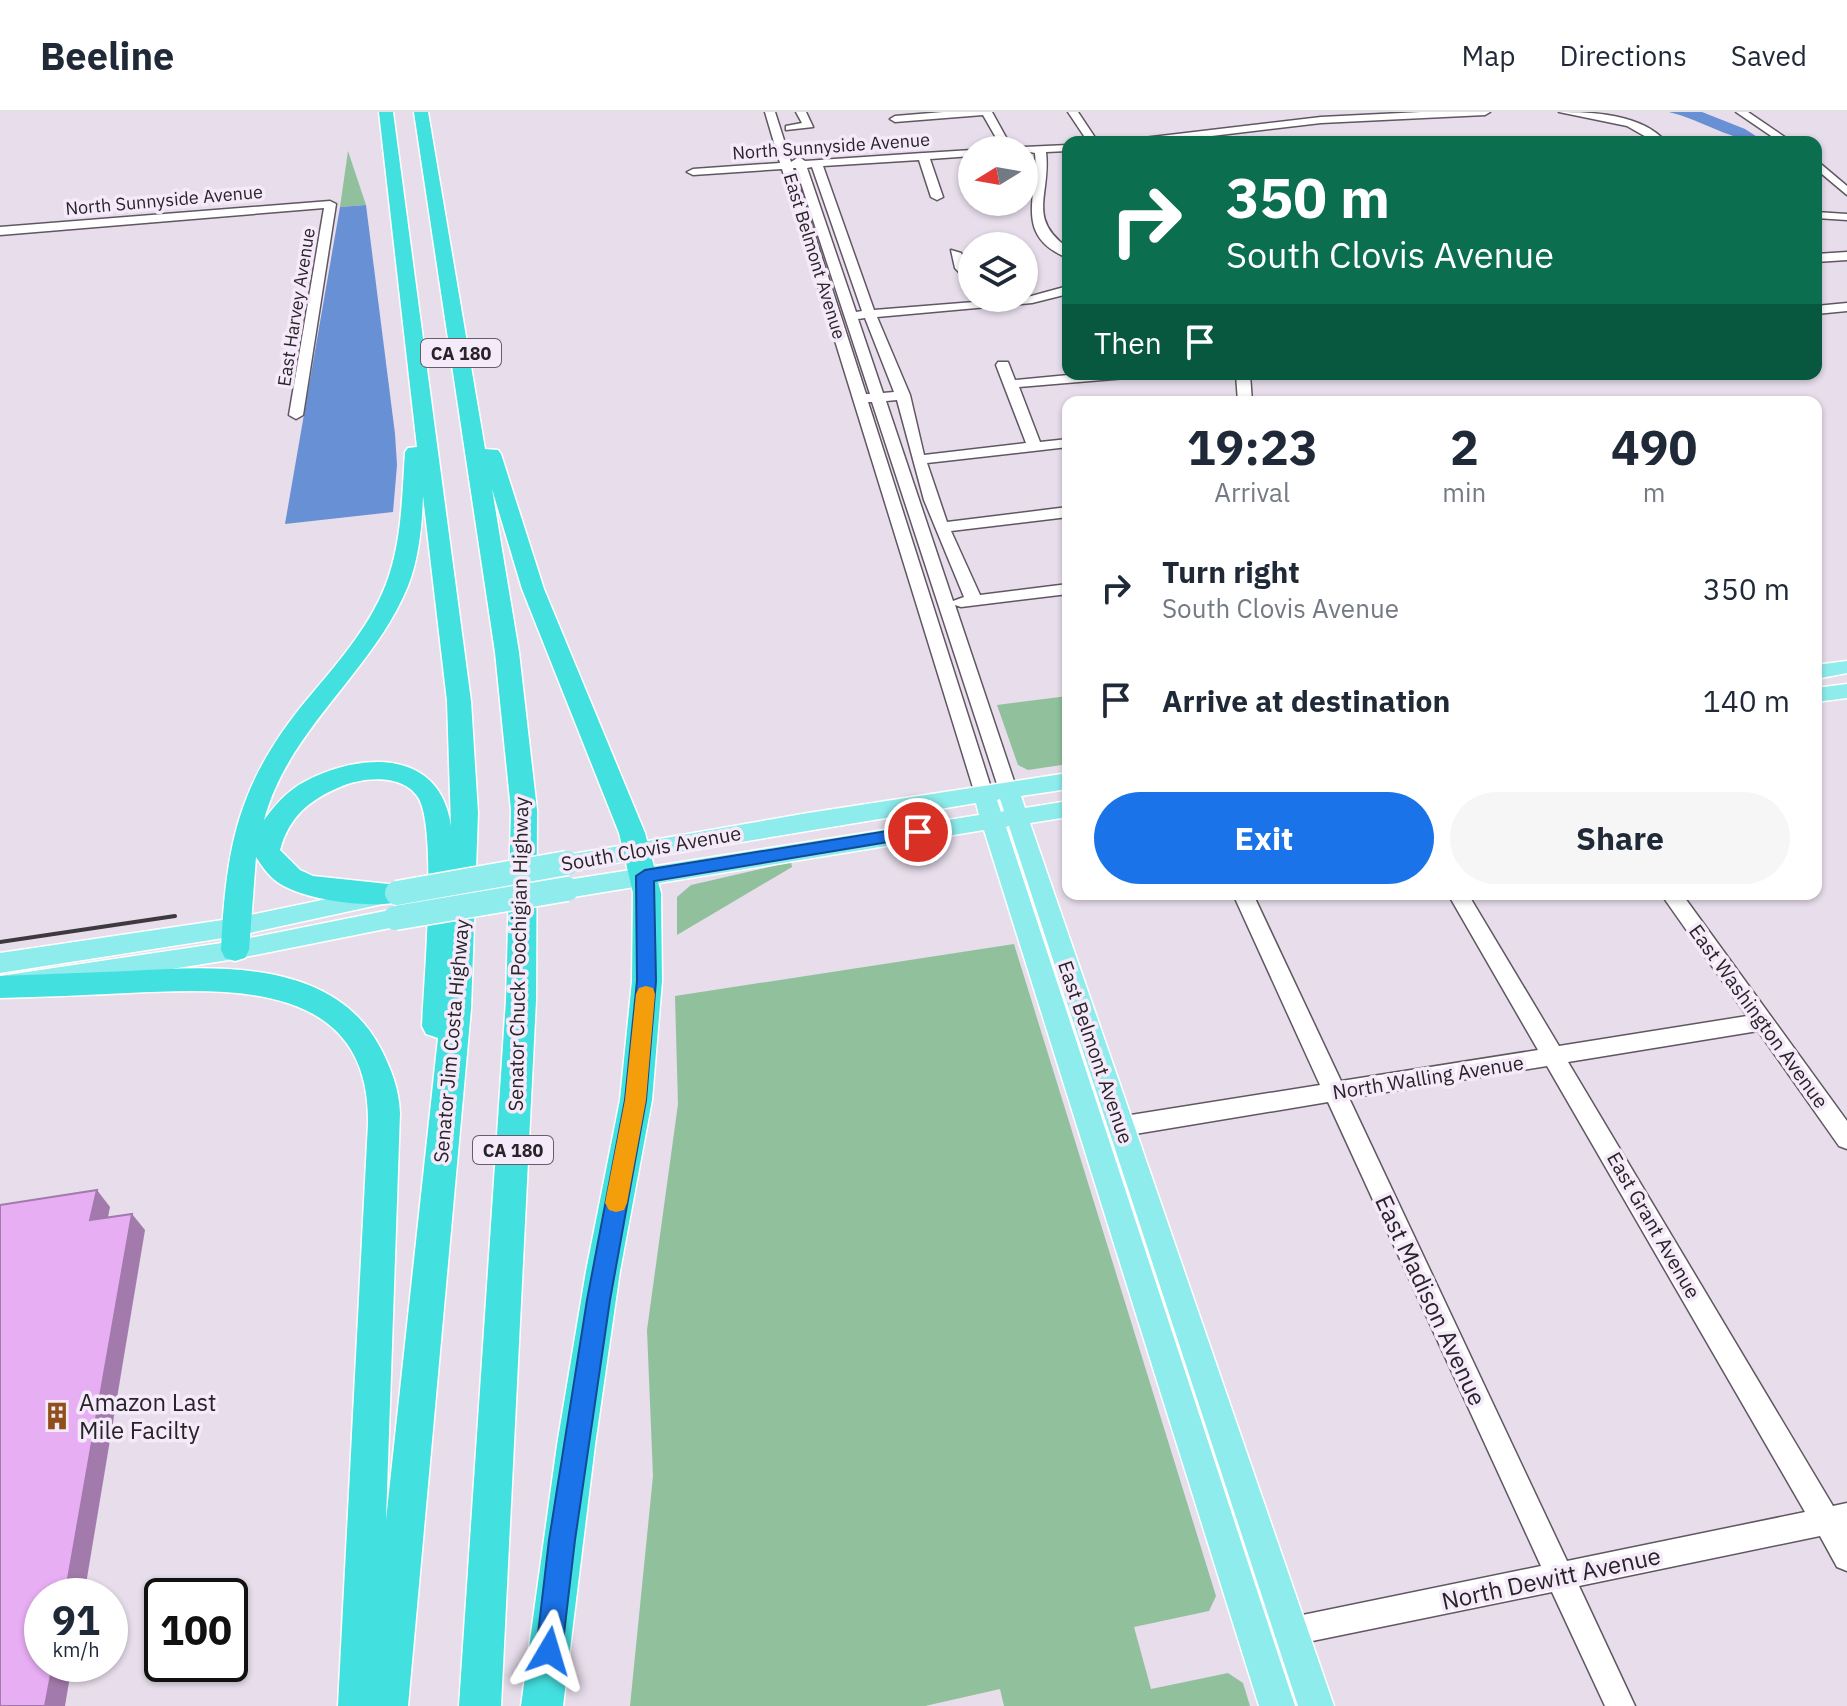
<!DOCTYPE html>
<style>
:root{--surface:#fff;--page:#f6f6f7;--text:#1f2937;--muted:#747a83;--line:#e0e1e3;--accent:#1a73e8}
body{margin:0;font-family:"IBM Plex Sans",sans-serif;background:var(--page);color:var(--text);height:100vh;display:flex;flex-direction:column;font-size:30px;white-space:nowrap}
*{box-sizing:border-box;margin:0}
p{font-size:26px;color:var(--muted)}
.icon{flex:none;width:44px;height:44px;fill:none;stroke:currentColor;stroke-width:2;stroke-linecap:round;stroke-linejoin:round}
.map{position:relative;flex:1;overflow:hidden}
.details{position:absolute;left:1062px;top:284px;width:760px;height:504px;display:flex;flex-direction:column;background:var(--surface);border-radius:16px;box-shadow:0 2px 6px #0004}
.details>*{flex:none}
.banner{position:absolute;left:1062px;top:24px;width:760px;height:244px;border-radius:16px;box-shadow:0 2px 6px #0004;background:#0b6e4f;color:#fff;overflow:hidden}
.needle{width:52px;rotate:259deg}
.buttons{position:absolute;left:958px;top:24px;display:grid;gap:16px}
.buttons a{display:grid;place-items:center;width:80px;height:80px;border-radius:50%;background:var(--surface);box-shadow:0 2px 6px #0004;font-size:40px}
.speed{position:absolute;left:24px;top:1466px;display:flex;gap:16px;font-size:40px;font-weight:700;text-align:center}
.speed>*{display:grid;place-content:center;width:104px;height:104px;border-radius:50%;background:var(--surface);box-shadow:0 2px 6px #0004;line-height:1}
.speed small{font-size:20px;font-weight:400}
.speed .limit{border:4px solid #111;border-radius:12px;background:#fff;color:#111}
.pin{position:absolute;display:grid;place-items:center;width:68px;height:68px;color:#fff;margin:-34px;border:4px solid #fff;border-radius:50%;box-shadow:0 2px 8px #0007}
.me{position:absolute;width:88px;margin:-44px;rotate:7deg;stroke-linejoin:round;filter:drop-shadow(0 0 6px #0008)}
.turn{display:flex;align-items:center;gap:28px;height:168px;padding:0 32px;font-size:36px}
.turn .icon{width:104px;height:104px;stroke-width:2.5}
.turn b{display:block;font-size:56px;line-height:68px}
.then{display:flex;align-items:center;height:76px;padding:0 32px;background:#0003;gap:16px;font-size:30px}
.eta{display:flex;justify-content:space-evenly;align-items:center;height:136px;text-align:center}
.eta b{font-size:48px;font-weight:700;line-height:56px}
.cta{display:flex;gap:16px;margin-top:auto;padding:16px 32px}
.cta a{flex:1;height:92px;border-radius:48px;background:var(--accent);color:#fff;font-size:32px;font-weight:700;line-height:92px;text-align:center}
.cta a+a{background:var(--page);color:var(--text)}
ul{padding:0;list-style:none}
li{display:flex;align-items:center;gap:24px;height:112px;padding:0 32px}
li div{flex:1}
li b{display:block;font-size:30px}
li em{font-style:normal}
header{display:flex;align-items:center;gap:48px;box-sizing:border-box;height:112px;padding:0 40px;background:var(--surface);border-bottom:2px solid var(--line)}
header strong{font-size:38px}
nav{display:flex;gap:44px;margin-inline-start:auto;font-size:28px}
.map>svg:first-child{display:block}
.green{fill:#90c19c}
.water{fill:#6890d5}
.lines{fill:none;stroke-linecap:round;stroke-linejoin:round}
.minor-casing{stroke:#605763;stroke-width:3}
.major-casing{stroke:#fff;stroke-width:3}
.highway-casing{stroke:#fff;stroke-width:3}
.minor{fill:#fff;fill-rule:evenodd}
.major{fill:#8eecec;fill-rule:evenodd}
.highway{fill:#43e0e0;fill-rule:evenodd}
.rail{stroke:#3e393f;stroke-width:4}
.major-bridge-casing{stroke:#fff;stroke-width:27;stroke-linecap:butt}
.major-bridge{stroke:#8eecec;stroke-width:24}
.shaded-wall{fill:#a27aab}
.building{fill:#e8aef4;stroke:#a27aab;stroke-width:2}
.route{fill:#1a73e8;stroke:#114b97;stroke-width:2}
.slow{fill:#f59e0b}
.labels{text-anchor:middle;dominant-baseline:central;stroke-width:7;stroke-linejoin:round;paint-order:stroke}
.far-street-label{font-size:18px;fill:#282429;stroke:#f4eaf9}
.shield{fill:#f4eaf9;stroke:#655f67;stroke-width:2}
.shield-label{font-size:18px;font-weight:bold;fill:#282429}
.street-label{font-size:20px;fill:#282429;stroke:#f4eaf9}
.near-street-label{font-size:24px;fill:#282429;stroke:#f4eaf9}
.near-poi-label{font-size:24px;fill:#282429;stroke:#f4eaf9;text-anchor:start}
</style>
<header>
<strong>Beeline</strong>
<nav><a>Map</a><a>Directions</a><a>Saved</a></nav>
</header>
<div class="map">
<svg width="1847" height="1594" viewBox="0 0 1847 1594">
<rect width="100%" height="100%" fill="#e7ddeb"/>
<g class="green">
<path d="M 348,39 L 366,93 L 340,95 Z"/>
<path d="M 1068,584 L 1068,652 L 1028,658 L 1018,653 L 997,593 Z"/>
<path d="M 791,750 L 792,755 L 677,823 L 677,785 L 691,773 Z"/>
<path d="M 1014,832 L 1216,1484 L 1209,1499 L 1134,1515 L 1151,1577 L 1228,1561 L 1243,1571 L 1250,1594 L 1004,1594 L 1000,1577 L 925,1594 L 630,1594 L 653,1364 L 647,1218 L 678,992 L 675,884 Z"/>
</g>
<g class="water">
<path d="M 1669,0 L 1702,0 L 1745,17 L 1765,30 C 1733,30 1702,8 1669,0 Z"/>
<path d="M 366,93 L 395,322 L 397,353 L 393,400 L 285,412 L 340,95 Z"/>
</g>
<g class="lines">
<defs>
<g id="minor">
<path d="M 765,0 L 775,0 L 791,50 L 799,45 L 805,49 L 923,41 L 924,41 L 972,38 L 973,38 L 972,44 L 930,47 L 943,85 L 937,88 L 931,85 L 919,48 L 823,54 L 874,198 L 1024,186 L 1068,174 L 1068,182 L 1032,191 L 877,205 L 910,283 L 924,343 L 1026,331 L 996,253 L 998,250 L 1008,250 L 1015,268 L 1079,262 L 1133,262 L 1126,266 L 1019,275 L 1040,330 L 1068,327 L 1068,335 L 927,351 L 947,410 L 1068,395 L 1068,405 L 951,419 L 980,483 L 1068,472 L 1068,482 L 961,495 L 955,493 L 1017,678 L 1015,683 L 1008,684 L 999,678 L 872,290 L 868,290 L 993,682 L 984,688 L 975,682 L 782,57 L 693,63 L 687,60 L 693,57 L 780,51 ZM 812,55 L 862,199 L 856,200 L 807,56 ZM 793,56 L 796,56 L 870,282 L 866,282 ZM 865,206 L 894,280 L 883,281 L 858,207 ZM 897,288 L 924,388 L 964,485 L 953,489 L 886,289 Z"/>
<path d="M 796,0 L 806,0 L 813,15 L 786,18 L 786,14 L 802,11 Z"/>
<path d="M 943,0 L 992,0 L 1013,38 L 1003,38 L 983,3 L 895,10 L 890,7 L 895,4 Z"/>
<path d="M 1068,0 L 1078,0 L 1098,30 L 1088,30 Z"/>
<path d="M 1421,0 L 1490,0 L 1485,3 L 1321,11 L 1162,30 L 1130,30 L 1135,27 L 1321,5 Z"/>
<path d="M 1559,0 C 1593,0 1642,2 1666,30 L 1655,30 L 1627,14 Z"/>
<path d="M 1736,0 L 1748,0 L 1792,30 L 1780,30 Z"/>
<path d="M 1068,33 L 1068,39 L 1046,40 C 1051,83 1026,106 1068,136 L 1068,146 C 1012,124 1039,83 1035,41 L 1019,38 L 1024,35 Z"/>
<path d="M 1816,48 L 1847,74 L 1847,83 L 1816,57 Z"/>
<path d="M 330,89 L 336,92 L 303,303 L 296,307 L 289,303 L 324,96 L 0,123 L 0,115 Z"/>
<path d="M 1816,100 L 1847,102 L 1847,108 L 1816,106 Z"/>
<path d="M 951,138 L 961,141 L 972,162 L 972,174 L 955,156 Z"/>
<path d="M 1847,140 L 1847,148 L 1816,150 L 1816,142 Z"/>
<path d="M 1847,191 L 1847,199 L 1816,202 L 1816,194 Z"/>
<path d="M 1236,262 L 1250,262 L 1252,290 L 1238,290 Z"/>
<path d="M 1233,782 L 1253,782 L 1341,969 L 1538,938 L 1448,782 L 1468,782 L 1559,934 L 1747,904 L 1661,782 L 1682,782 L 1847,1009 L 1847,1037 L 1839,1034 L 1758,919 L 1568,950 L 1833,1394 L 1847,1391 L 1847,1459 L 1837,1455 L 1820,1424 L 1579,1474 L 1635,1594 L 1605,1594 L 1552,1480 L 1283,1535 L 1273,1531 L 1269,1521 L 1273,1511 L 1283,1507 L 1541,1454 L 1328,990 L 1093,1029 L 1085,1026 L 1082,1019 L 1085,1012 L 1093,1009 L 1320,973 ZM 1547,954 L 1805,1400 L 1567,1449 L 1349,986 Z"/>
</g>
<g id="major">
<path d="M 1847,549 L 1847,561 L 1816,567 L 1816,553 Z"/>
<path d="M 1847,572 L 1847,586 L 1816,590 L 1816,576 Z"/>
<path d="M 1068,661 L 1068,677 L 1021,684 L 1025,696 L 1068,689 L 1068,705 L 1030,711 L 1334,1594 L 1298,1594 L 1009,714 L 1006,715 L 1295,1594 L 1259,1594 L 984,718 L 567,786 L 559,783 L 555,777 L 559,771 L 567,768 L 979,703 L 976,691 L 567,759 L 559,757 L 555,751 L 559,745 L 567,743 L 808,701 ZM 1000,687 L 1004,699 L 1001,700 L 997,688 Z"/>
<path d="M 379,776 L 387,779 L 391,785 L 387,791 L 236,824 L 0,861 L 0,841 L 236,806 Z"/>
<path d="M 395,797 L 404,800 L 407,806 L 404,812 L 395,815 L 235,847 L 0,884 L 0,864 L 235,829 Z"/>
</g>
<g id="highway">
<path d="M 379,0 L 393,0 L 471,589 L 478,701 L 471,897 L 408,1594 L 338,1594 L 368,1011 C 370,869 231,876 128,881 C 86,883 43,885 0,886 L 0,864 C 43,862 86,861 129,859 C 216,854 334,846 381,937 C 392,959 399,977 400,1001 L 386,1408 L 438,926 L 426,922 L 422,914 C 424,870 437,720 419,687 C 404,661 363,665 340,675 C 309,688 289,705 280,738 L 300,758 L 313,764 L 407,774 L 411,781 L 407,788 C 375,798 310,789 282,773 C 270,766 263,756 256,745 L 249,838 L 245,846 L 235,849 L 225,846 L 221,838 C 226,738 236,677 300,596 C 332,557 368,519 386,472 C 402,430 402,384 405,340 L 408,336 L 417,335 ZM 423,384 L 447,589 L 451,714 C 440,636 360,640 304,670 C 287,679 275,693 264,708 C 288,617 373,560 408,474 C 419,446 422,414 423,384 Z"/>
<path d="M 414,0 L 428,0 L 485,337 L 498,338 L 501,342 L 544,477 L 645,721 L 661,781 L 662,869 L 652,988 L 620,1159 L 595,1333 L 563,1594 L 521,1594 L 557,1333 L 586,1159 L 620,988 L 632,869 L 633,781 L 619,721 L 522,477 L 492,377 L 519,540 L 537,698 L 536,888 L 501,1594 L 459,1594 L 506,888 L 511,698 L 495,540 Z"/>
</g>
</defs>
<use href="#minor" class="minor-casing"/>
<use href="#major" class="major-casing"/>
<use href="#highway" class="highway-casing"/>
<use href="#minor" class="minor"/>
<use href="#major" class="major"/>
<use href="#highway" class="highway"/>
<path class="rail" d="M 0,830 L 175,804"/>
<defs>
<g id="major-bridge">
<path d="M 397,781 L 567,751"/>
<path d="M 395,806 L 567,777"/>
</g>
</defs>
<use href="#major-bridge" class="major-bridge-casing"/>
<use href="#major-bridge" class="major-bridge"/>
</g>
<g class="shaded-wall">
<path d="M 97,1078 L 110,1095 L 104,1125 L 90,1108 Z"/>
<path d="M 132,1102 L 145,1118 L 84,1484 L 65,1484 Z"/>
<path d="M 53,1552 L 72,1552 L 65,1594 L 45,1594 Z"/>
</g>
<path class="building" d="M 97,1078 L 90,1108 L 132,1102 L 65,1484 L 42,1484 L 42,1552 L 53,1552 L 45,1594 L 0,1594 L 0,1093 Z"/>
<path class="route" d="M 918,714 L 926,720 L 924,724 L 654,769 L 656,869 L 646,988 L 610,1188 L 575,1428 L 562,1539 L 558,1548 L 549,1552 L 539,1548 L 536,1539 L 549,1428 L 587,1188 L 625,988 L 637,869 L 636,764 L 645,758 Z"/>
<path class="slow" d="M 646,874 L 653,876 L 655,882 L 646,988 L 627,1091 L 624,1098 L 616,1100 L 609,1098 L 605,1091 L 625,988 L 636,882 L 639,876 Z"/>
<defs>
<symbol id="building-bare" viewBox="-9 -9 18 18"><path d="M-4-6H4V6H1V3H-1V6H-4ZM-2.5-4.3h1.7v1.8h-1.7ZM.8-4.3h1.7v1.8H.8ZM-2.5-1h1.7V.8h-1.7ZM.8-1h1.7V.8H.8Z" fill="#904f1a" stroke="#f4eaf9" stroke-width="2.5" paint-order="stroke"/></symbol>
</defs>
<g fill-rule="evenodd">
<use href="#building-bare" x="37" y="1284" width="40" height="40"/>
</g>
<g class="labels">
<g class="far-street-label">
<text transform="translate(831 34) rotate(-4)">North Sunnyside Avenue</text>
<text transform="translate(164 88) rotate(-5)">North Sunnyside Avenue</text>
<text transform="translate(815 144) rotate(73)">East Belmont Avenue</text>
<text transform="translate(296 195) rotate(-81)">East Harvey Avenue</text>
</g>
<g class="shield">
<rect x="421" y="227" width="80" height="28" rx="6"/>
<rect x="473" y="1024" width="80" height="28" rx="6"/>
</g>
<g class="shield-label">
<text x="461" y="241">CA 180</text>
<text x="513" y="1038">CA 180</text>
</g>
<g class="street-label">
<text transform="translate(651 736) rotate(-10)">South Clovis Avenue</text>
<text transform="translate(518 842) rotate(-89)">Senator Chuck Poochigian Highway</text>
<text transform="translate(1759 904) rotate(54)">East Washington Avenue</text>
<text transform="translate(451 929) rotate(-85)">Senator Jim Costa Highway</text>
<text transform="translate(1096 940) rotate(71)">East Belmont Avenue</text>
<text transform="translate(1428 965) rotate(-9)">North Walling Avenue</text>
<text transform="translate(1654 1113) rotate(60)">East Grant Avenue</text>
</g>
<g class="near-street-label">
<text transform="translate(1431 1188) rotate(65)">East Madison Avenue</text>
<text transform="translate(1551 1466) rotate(-12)">North Dewitt Avenue</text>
</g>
<g class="near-poi-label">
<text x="79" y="1290">Amazon Last<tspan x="79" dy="28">Mile Facilty</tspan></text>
</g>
</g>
</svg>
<div class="buttons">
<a><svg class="needle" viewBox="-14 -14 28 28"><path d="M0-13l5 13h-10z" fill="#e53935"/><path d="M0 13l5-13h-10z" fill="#747a83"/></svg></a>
<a><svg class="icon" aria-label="layers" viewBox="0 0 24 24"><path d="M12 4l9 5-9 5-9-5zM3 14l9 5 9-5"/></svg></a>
</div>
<div class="speed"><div>91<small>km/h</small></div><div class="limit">100</div></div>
<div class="pin" style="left:918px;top:720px;background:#d93025"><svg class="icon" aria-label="arrive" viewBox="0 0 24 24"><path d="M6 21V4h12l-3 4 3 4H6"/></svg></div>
<svg class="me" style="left:549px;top:1539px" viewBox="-20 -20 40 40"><path d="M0-17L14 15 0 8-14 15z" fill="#1a73e8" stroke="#fff" stroke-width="4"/></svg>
<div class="banner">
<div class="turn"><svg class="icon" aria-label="right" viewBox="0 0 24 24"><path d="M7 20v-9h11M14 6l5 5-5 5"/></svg><div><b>350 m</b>South Clovis Avenue</div></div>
<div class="then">Then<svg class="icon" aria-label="arrive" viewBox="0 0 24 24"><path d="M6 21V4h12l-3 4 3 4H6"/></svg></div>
</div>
<section class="details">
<div class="eta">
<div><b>19:23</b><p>Arrival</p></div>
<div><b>2</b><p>min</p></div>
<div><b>490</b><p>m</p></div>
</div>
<ul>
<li><svg class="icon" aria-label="right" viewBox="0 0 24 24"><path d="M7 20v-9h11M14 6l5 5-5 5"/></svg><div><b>Turn right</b><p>South Clovis Avenue</p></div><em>350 m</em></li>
<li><svg class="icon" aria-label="arrive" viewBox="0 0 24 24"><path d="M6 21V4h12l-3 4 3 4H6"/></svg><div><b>Arrive at destination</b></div><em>140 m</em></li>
</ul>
<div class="cta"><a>Exit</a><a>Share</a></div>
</section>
</div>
